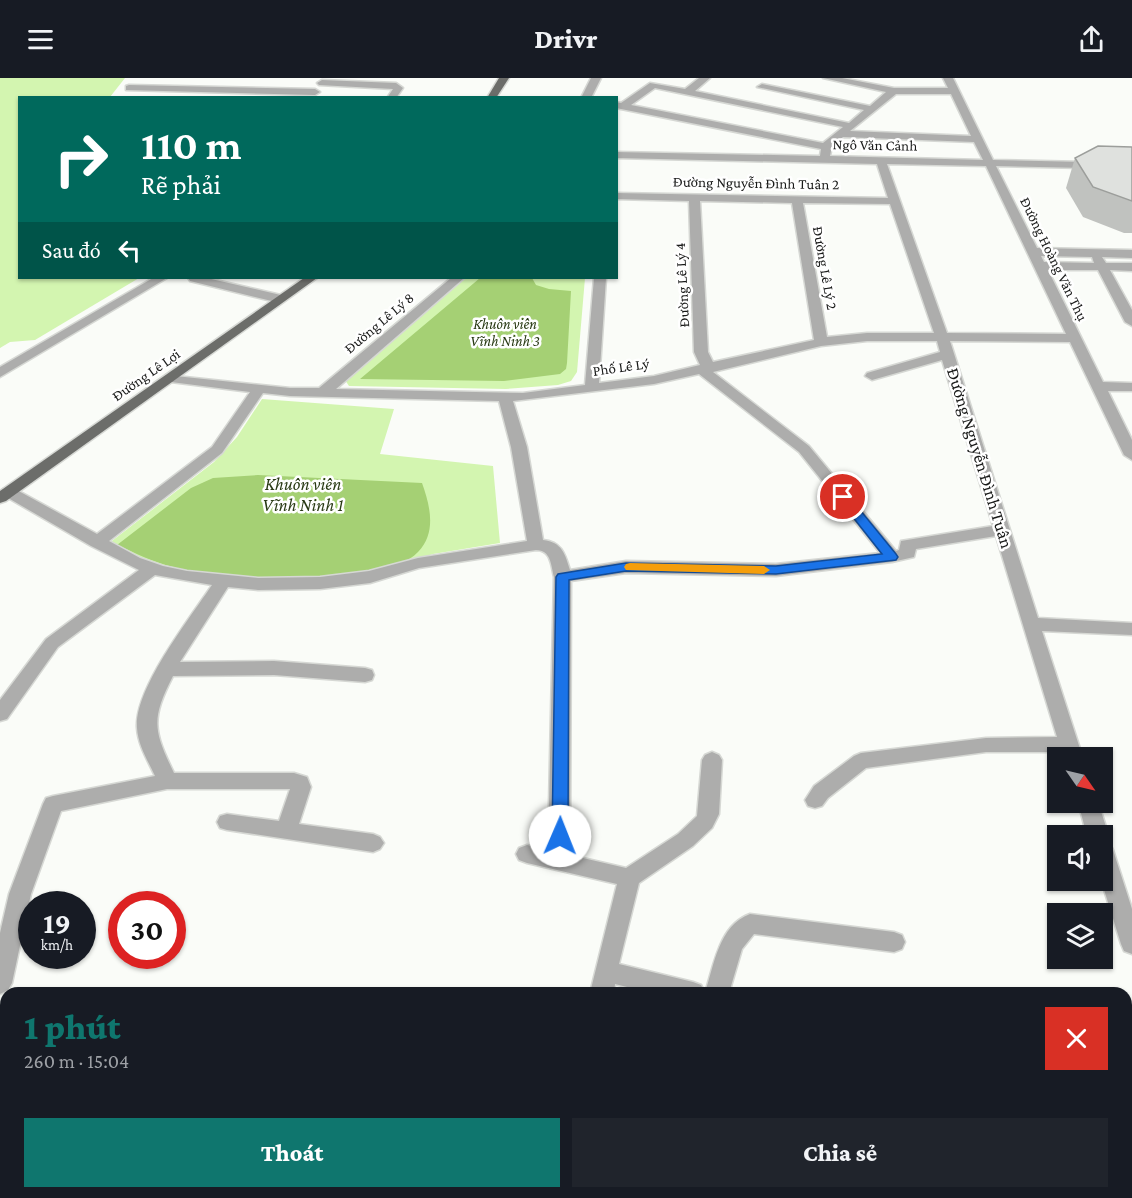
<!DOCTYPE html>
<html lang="vi">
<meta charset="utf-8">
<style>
:root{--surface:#171b24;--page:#20242c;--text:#f1f3f6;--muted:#9ea1a6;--accent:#0f766e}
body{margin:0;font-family:"Crimson Pro",serif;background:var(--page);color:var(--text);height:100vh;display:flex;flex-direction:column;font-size:22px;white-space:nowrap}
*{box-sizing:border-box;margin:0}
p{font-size:20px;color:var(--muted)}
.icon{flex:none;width:33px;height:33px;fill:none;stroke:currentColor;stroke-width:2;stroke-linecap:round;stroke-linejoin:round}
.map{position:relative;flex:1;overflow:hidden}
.drawer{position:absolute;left:0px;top:909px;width:1132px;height:212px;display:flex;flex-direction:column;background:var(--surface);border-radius:18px 18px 0 0;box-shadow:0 2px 4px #0004}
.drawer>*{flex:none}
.banner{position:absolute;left:18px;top:18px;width:600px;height:183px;border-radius:0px;box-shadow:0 2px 4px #0004;background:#00695c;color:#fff;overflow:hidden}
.needle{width:39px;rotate:124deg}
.fabs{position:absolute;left:1047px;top:669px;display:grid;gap:12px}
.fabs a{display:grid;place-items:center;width:66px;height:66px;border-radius:0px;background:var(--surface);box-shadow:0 2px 4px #0004;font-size:30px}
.speed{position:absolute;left:18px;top:813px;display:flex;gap:12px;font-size:30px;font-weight:700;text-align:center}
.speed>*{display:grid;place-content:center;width:78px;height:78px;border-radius:50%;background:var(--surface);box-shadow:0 2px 4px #0004;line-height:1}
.speed small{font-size:15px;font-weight:400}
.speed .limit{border:9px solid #d22;background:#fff;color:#111}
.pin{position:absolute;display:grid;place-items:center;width:51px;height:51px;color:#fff;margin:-26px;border:3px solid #fff;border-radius:50%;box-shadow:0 2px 6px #0007}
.me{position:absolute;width:66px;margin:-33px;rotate:1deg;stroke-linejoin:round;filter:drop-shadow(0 0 4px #0008)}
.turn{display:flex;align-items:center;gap:21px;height:126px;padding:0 24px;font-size:27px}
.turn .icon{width:78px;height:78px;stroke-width:2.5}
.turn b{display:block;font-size:42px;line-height:51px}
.then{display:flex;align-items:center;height:57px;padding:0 24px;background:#0003;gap:12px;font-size:22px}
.round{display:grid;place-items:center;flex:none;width:63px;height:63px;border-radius:0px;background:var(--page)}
.summary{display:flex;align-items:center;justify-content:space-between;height:102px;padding:0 24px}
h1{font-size:36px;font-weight:800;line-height:45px;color:var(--accent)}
.action{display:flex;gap:12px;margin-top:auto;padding:12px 24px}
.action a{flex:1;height:69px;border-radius:0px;background:var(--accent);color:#fff;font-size:24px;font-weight:800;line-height:69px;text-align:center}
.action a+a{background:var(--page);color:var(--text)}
header{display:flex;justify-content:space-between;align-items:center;height:78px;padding:0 24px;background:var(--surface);font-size:27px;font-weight:800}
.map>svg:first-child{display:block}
.green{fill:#d3f5b0}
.water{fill:#a5d074}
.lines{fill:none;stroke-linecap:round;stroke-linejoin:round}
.minor-casing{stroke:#d6d8d4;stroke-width:3}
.major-casing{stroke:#d6d8d4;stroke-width:3}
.minor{fill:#adadac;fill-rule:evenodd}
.major{fill:#6c6d6a;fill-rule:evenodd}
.wall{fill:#c0c2bf}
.building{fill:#dfe1de;stroke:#9c9e9b;stroke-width:1.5}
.route{fill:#1a73e8;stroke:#114b97;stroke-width:1.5}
.slow{fill:#f59e0b}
.labels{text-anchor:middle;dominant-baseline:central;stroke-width:5;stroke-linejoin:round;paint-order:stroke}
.far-street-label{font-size:15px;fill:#191a19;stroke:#fff}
.far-park-label{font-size:15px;font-style:italic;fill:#293a14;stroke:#fff}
.street-label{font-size:18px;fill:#191a19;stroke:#fff}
.park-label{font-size:18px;font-style:italic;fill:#293a14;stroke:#fff}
</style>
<header><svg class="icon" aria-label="menu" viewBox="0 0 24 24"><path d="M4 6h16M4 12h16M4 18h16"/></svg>Drivr<svg class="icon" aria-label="share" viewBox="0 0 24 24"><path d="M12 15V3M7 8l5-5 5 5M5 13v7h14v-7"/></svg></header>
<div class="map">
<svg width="1132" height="1120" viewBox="0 0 1132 1120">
<rect width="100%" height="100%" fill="#fafcf8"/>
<g class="green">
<path d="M 0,0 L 125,0 L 110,19 L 20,20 L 20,200 L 139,200 L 35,262 L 10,264 L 0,270 Z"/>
<path d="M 466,200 L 585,200 L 577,294 L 571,303 L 558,307 L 506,311 L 349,308 L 345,302 Z"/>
<path d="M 262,321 L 394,331 L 380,376 L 493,388 L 500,465 L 433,476 L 385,493 L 185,496 L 140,482 L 108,466 L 214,384 L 237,359 Z"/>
</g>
<g class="water">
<path d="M 480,200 L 532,200 L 536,207 L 549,211 L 571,213 L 567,285 L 566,291 L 560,296 L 504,303 L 360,301 Z"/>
<path d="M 258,397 L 422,405 C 430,427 437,455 418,474 C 381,513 222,503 173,489 C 153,484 135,475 117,467 L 191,410 L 213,400 Z"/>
</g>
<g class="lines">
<defs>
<g id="minor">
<path d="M 591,0 L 601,0 L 591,20 L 581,20 Z"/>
<path d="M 699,0 L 710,0 L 695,13 L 849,45 L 864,32 L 757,9 L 762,6 L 870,28 L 886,14 L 823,0 L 842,0 L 894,10 L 948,10 L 943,0 L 953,0 L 993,82 L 1132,85 L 1132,91 L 996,88 L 1037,170 L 1132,172 L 1132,180 L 1102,179 L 1106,185 L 1132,185 L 1132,193 L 1110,192 L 1132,232 L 1132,248 L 1125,244 L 1098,192 L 1048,192 L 1103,304 L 1132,305 L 1132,313 L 1108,313 L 1132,362 L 1132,382 L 1124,377 L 1070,264 L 950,263 L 1038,540 L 1132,545 L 1132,557 L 1042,553 L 1083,680 L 1063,680 L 1061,674 L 986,674 L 866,690 L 828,720 L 822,728 L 815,730 L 808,728 L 805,722 L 814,708 L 854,678 L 861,675 L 986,660 L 1057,659 L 996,458 L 916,471 L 914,479 L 892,484 L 776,498 L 626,495 L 571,503 L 570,777 L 626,790 L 678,756 L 697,738 L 702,682 L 705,677 L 712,674 L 719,677 L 722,682 L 719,736 L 712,750 L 693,768 L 639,805 L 619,886 L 693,904 L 701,907 L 705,915 L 651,915 L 615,906 L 614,915 L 590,915 L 617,806 L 527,785 L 519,782 L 516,776 L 519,770 L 527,767 L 548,772 L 554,499 C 551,487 551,472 536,472 L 419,490 L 370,505 L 320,511 L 258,512 L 228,509 L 180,584 L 274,583 L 365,590 L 372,592 L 374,597 L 372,602 L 365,604 L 274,597 L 173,598 C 151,641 153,652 174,695 L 294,695 L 307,699 L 311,709 L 299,746 L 373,756 L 380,759 L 384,765 L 380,771 L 373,774 L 227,752 L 220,750 L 217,744 L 220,738 L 227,736 L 279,743 L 290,711 L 167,711 L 61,733 L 31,816 L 12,905 L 8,912 L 0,916 L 0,855 L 9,816 L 43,726 L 46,720 L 53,718 L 155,698 C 148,683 138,667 137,650 C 134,611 190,540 212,507 L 155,497 L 58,569 L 7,641 L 0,643 L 0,622 L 46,561 L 139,492 L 91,468 L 3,417 L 1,414 L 3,411 L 15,411 L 97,456 L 212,369 L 250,314 L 171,304 L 164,300 L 166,297 L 290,310 L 319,310 L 451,200 L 464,200 L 336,311 L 523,315 L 585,307 L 594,200 L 606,200 L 599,305 L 654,298 L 700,287 L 694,274 L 689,123 L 616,121 L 616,115 L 888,120 L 877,86 L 616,80 L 616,74 L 820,78 L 821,71 L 616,30 L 616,24 L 621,25 L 650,5 L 685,11 ZM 655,10 L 843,49 L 823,65 L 631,27 ZM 896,16 L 951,16 L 971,58 L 850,53 ZM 843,59 L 974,64 L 983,82 L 830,78 L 832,68 ZM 887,86 L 986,88 L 1066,256 L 947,255 ZM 700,123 L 792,125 L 814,262 L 713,284 L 708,274 ZM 803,125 L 890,126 L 934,255 L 867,255 L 827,259 ZM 1041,178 L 1092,179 L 1094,185 L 1044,184 ZM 867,263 L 937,263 L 940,274 L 867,295 L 865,298 L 872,302 L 942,282 L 993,448 L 907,462 L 901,463 L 899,472 L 896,473 L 809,368 L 713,294 L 821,268 ZM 699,296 L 799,374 L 880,475 L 776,486 L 626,483 L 570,492 C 565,476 562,464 543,462 L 527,369 L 513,323 L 654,306 ZM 263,315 L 290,318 L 499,323 L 511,369 L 527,463 L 418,480 L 369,493 L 320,499 L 258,500 L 187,493 L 163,488 L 140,480 L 109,463 L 222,375 Z"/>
<path d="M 322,2 L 396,5 L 403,10 L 396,20 L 387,20 L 393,11 L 319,7 L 317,5 Z"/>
<path d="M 129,7 L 315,11 L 320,14 L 315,17 L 126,12 L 126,8 Z"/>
<path d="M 153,200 L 167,200 L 0,299 L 0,289 Z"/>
<path d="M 188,200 L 207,200 L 285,218 L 286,221 L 280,225 L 190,203 Z"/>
<path d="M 1078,724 L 1098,724 L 1109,758 L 1105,764 L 1110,766 L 1113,772 L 1132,831 L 1132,876 L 1124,873 L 1121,866 L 1101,802 L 1102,758 L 1087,758 Z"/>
<path d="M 750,836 L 894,854 L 902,857 L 905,864 L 902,871 L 894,874 L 754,856 L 742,871 L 729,915 L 705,915 C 714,887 719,847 750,836 Z"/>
<path d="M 6,964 L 6,988 L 0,990 L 0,966 Z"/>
<path d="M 1126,1105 L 1132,1106 L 1132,1120 L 1050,1120 L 1048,1114 L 1126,1114 Z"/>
<path d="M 306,1114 L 335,1114 L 333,1120 L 304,1120 Z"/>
<rect x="628" y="1114" width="26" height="6"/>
</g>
<g id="major">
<path d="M 499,0 L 509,0 L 496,20 L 487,20 Z"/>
<path d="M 304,200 L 317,200 L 6,423 L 0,425 L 0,413 Z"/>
</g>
</defs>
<use href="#minor" class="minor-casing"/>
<use href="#major" class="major-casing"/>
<use href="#minor" class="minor"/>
<use href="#major" class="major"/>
</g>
<path class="wall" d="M 1132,69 L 1132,155 L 1124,155 L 1083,139 L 1066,110 L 1075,80 Z"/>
<path class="building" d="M 1098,68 L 1132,69 L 1132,123 L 1093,109 L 1075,80 Z"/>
<path class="route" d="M 843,415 L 847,416 L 896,476 L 898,479 L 896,482 L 776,496 L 626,493 L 569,502 L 568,758 L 565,763 L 560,765 L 554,763 L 552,758 L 556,499 L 558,496 L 626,485 L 776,488 L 882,476 L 837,419 Z"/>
<path class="slow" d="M 630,485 L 764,488 L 770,492 L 764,496 L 626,492 L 624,489 L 626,486 Z"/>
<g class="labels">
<g class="far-street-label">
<text transform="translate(875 67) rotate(1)">Ngô Văn Cảnh</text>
<text transform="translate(756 105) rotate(1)">Đường Nguyễn Đình Tuân 2</text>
<text transform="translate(1054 181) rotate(64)">Đường Hoàng Văn Thụ</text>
<text transform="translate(825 190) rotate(80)">Đường Lê Lý 2</text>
<text transform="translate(682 207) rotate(-93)">Đường Lê Lý 4</text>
<text transform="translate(379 245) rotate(-40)">Đường Lê Lý 8</text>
<text transform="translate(621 289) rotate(-8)">Phố Lê Lý</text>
<text transform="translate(146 297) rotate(-35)">Đường Lê Lợi</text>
</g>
<g class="far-park-label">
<text x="505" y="246">Khuôn viên<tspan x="505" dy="17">Vĩnh Ninh 3</tspan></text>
</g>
<g class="street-label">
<text transform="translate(980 380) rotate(73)">Đường Nguyễn Đình Tuân</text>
</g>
<g class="park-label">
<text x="303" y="406">Khuôn viên<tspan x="303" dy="21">Vĩnh Ninh 1</tspan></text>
</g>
</g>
</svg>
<div class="fabs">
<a><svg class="needle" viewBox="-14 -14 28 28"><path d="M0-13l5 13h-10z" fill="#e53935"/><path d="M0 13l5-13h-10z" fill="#9ea1a6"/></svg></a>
<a><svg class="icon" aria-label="sound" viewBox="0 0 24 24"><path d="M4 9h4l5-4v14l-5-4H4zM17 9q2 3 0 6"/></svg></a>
<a><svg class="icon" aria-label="layers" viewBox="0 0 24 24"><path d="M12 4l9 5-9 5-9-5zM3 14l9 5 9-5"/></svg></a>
</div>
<div class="speed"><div>19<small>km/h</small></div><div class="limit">30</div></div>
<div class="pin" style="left:843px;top:419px;background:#d93025"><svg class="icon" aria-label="arrive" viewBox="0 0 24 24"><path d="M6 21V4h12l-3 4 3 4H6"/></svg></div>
<svg class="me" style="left:560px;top:758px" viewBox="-20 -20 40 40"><circle r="19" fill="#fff"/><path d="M0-13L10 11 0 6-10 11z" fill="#1a73e8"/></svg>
<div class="banner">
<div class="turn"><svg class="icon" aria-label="right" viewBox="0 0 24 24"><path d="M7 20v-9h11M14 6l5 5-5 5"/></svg><div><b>110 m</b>Rẽ phải</div></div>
<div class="then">Sau đó<svg class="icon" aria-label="left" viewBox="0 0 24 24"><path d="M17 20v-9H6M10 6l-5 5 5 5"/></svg></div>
</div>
<section class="drawer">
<div class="summary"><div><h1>1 phút</h1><p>260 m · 15:04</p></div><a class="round" style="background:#d93025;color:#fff"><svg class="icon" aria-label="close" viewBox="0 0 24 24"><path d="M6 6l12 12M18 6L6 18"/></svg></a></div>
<div class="action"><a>Thoát</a><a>Chia sẻ</a></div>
</section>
</div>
